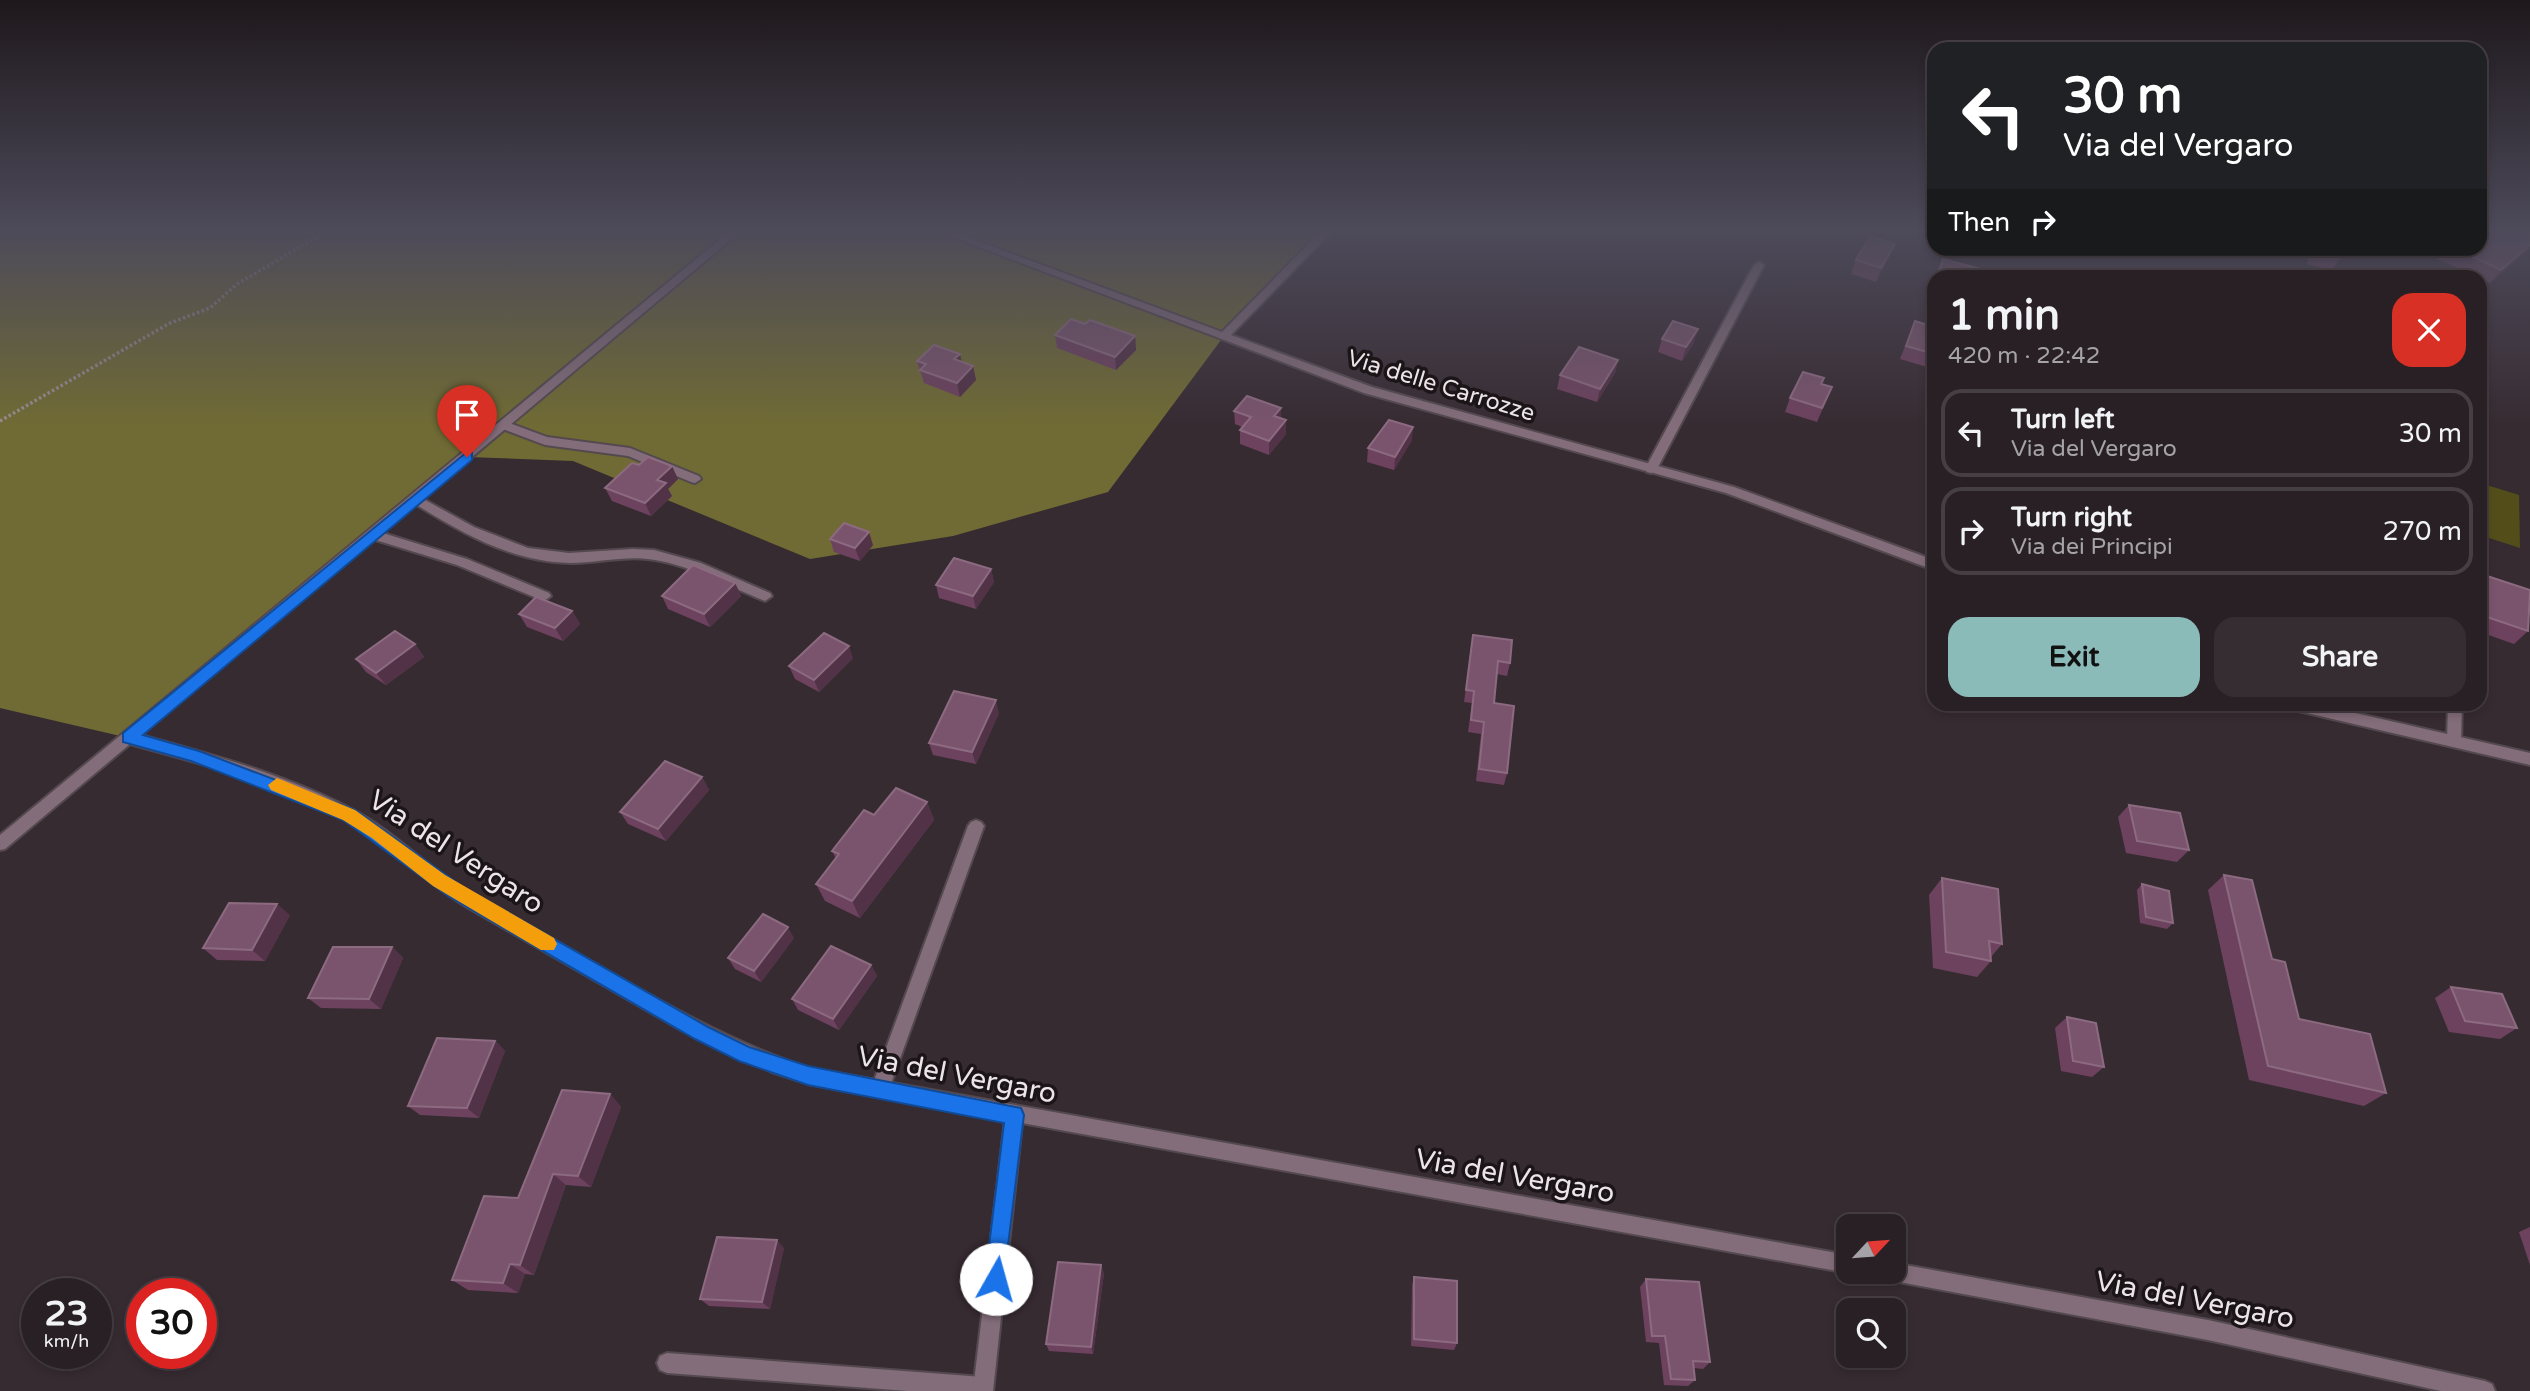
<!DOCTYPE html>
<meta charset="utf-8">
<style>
:root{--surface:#292026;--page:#352d32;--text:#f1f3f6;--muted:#a5a3a7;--line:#453e43;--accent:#8bbbb9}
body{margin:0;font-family:"Varela Round",sans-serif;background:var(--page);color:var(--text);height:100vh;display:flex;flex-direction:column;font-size:26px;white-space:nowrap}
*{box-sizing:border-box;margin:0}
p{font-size:23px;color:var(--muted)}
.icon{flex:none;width:38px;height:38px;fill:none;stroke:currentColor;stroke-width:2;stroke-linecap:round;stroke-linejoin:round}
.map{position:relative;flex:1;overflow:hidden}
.drawer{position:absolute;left:1927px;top:270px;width:560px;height:441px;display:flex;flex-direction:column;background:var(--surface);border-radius:21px;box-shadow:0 4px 10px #0003,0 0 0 2px var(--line)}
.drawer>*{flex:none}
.banner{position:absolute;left:1927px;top:42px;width:560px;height:214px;border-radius:21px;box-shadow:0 4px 10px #0003,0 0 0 2px var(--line);background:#202124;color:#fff;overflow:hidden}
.needle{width:46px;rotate:64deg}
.fabs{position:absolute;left:1836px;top:1214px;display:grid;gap:14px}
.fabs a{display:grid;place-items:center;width:70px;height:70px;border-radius:14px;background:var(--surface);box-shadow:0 4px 10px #0003,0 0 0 2px var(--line);font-size:35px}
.speed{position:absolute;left:21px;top:1278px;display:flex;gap:14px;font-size:35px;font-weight:700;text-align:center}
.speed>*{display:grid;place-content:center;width:91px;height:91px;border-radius:50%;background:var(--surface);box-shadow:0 4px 10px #0003,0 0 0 2px var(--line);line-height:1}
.speed small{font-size:18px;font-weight:400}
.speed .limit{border:10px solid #d22;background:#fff;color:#111}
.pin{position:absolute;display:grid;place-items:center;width:60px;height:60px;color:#fff;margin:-72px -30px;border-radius:50% 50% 50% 0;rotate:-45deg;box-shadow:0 0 7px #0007}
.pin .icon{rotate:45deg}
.me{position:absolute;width:77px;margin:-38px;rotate:7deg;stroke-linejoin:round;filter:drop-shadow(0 0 5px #0008)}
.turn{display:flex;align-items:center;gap:24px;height:147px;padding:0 21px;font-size:32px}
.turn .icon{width:91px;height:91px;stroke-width:2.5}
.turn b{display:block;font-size:49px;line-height:60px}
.then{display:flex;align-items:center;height:66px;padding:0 21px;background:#0003;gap:14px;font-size:26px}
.round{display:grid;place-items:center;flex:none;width:74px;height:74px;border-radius:21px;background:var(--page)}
.headline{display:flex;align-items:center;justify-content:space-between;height:119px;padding:0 21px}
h1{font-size:42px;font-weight:700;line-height:52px}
.cta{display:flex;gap:14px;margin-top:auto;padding:14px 21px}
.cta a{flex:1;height:80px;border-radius:21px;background:var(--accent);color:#111;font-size:28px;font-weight:700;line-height:80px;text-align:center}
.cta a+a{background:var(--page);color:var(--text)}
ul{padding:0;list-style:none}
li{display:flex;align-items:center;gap:21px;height:88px;margin:0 14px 10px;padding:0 7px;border:4px solid var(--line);border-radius:21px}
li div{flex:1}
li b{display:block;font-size:26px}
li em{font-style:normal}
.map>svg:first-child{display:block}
.green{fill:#534e19}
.forest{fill:#706b34}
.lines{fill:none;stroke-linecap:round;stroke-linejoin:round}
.service-casing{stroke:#54494f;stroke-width:4}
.minor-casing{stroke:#54494f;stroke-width:4}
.path{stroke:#978c92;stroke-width:3.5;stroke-dasharray:2.5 2.5;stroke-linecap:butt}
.service{fill:#836d7a;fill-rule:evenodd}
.minor{fill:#836d7a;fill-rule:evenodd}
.wall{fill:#6d425e}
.shaded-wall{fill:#513246}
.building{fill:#7a546c;stroke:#8c6a80;stroke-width:2}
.route{fill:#1a73e8;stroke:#114b97;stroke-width:2}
.slow{fill:#f59e0b}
.labels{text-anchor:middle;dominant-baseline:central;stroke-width:7;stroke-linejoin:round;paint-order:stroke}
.street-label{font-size:23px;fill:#ede4e9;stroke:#1b1518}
.near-street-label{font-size:28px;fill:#ede4e9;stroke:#1b1518}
</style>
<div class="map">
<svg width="2530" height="1391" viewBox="0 0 2530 1391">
<rect width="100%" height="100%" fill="#372b32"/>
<path class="green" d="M 2480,483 L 2519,495 L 2520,548 L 2480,535 Z"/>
<path class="forest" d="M 0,231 L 1327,231 L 1224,336 L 1108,492 L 953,536 L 810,559 L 573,461 L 468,457 L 129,738 L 0,708 Z"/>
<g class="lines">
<defs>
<g id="service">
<path d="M 1759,262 L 1764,265 L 1657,469 L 1651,473 L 1647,472 L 1645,469 L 1754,265 Z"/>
<path d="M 504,421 L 547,437 L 630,448 L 699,476 L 701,479 L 695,483 L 691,482 L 628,456 L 545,445 L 500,428 L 498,425 Z"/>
<path d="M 416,495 L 474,527 L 528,548 L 569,553 L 633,549 L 654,550 L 701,563 L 770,593 L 772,596 L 765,601 L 760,599 C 726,585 692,566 655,560 C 627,555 598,563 570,563 C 511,562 460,532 412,502 L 410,499 Z"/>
<path d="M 373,530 L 467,559 L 549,593 L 551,596 L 544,601 L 539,599 L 457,565 L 369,538 L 367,535 Z"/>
<path d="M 2448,704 L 2462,704 L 2461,742 L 2459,746 L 2449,746 L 2447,742 Z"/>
<path d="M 976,820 L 981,822 L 984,826 L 889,1089 L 886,1095 L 880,1097 L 874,1095 L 871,1089 L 968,826 L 971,822 Z"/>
<path d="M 667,1353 L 983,1377 L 990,1380 L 993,1387 L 991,1391 L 908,1391 L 667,1373 L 660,1370 L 657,1363 L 660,1356 Z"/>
</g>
<g id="minor">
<path d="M 730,231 L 741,231 L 141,735 C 213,755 288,775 355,811 C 392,831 422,862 458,885 C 493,908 531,927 568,948 C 646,993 723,1040 809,1068 L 1848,1255 L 1848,1272 L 1850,1272 L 1848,1273 L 1022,1123 L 993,1391 L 973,1391 L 1005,1120 L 809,1084 L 772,1072 L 683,1031 L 467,907 C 427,883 394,849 355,826 C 287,785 206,765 130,744 L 5,849 L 0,850 L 0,835 Z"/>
<path d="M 937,231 L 951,231 L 1222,332 L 1321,231 L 1332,231 L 1231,335 L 1372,387 L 1734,487 L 1934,560 L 1934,570 L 1726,493 L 1364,393 Z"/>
<path d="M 2287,704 L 2316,704 L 2530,753 L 2530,765 L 2294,710 L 2289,708 Z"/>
<path d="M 1894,1263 L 2208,1320 L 2485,1381 L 2492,1384 L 2495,1391 L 2441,1391 L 2208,1340 L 1894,1281 L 1887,1279 L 1885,1272 L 1894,1272 Z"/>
</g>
</defs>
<use href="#service" class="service-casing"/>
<use href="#minor" class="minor-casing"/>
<path class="path" d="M 0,421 L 170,323 L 210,308 L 237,284 L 327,231"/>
<use href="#service" class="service"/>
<use href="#minor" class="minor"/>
</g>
<g class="wall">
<path d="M 1895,244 L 1889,257 L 1876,282 L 1851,274 L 1856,260 Z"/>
<path d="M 2311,248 L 2343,248 L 2341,257 L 2332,270 L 2307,264 Z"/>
<path d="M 2445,248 L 2480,248 L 2530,249 L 2490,283 L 2480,278 L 2480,276 L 2476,276 L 2437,259 Z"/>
<path d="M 1934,282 L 1934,301 L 1927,299 Z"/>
<path d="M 1915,321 L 1934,327 L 1934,369 L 1900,359 Z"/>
<path d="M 1085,324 L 1135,336 L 1136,350 L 1116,370 L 1057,348 L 1055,335 Z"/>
<path d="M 1662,339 L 1694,343 L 1682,361 L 1658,352 Z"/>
<path d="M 1618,360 L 1615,373 L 1597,402 L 1557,389 L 1560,375 Z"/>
<path d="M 917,361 L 961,362 L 973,366 L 976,380 L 960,397 L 924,383 Z"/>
<path d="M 1821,384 L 1832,387 L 1817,422 L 1785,412 L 1790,398 Z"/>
<path d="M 1281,408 L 1281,418 L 1286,434 L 1269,455 L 1240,444 L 1240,430 L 1242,427 L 1235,424 L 1234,411 Z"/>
<path d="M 1412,440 L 1394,470 L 1367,462 L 1368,448 Z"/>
<path d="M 678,479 L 668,489 L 672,496 L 651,516 L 612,501 L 605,488 Z"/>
<path d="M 830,539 L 873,545 L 860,561 L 834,552 Z"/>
<path d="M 991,569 L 994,582 L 976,609 L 939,598 L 936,585 Z"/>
<path d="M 2487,576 L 2528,631 L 2514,644 L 2480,632 L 2480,583 Z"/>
<path d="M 735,583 L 741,596 L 710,627 L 668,609 L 662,596 Z"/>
<path d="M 572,611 L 580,624 L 563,641 L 527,627 L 519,614 Z"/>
<path d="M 1473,635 L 1510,663 L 1507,676 L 1497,674 L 1494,703 L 1507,773 L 1504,785 L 1476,781 L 1481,734 L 1468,732 L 1472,703 L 1464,702 Z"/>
<path d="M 415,644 L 424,657 L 386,685 L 366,672 L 356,659 Z"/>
<path d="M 853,658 L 819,692 L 795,679 L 789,666 Z"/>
<path d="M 999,713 L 976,764 L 933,755 L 929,743 Z"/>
<path d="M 702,777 L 709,790 L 666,841 L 628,824 L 620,812 Z"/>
<path d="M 927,802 L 934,820 L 860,918 L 825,901 L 816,884 L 836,859 L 832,851 L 874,815 Z"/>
<path d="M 2129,805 L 2189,850 L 2177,862 L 2126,853 L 2118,817 Z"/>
<path d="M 2224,875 L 2272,959 L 2299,1019 L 2386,1093 L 2364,1106 L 2249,1080 L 2208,890 Z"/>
<path d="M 1942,878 L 2002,944 L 1991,957 L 1991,961 L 1977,977 L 1933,968 L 1929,895 Z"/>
<path d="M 2142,884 L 2173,923 L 2167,929 L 2140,923 L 2137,890 Z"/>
<path d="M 290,915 L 265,961 L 217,960 L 203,948 Z"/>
<path d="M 794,938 L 761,982 L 735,969 L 728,958 Z"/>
<path d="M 392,947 L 403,958 L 381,1009 L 321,1008 L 308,998 Z"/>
<path d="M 871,965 L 877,976 L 839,1030 L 798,1010 L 792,999 Z"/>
<path d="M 2451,987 L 2517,1028 L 2500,1039 L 2449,1032 L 2435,998 Z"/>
<path d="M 2067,1017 L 2104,1067 L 2092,1077 L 2061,1071 L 2055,1028 Z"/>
<path d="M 495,1041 L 505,1051 L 479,1118 L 420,1115 L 408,1106 Z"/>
<path d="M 610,1094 L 621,1107 L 591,1187 L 566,1185 L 534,1275 L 525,1274 L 518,1293 L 468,1290 L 452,1280 L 518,1198 Z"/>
<path d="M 2530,1227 L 2530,1265 L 2519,1232 Z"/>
<path d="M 784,1248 L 770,1309 L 709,1306 L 700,1299 Z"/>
<path d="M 1104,1273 L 1093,1354 L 1049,1351 L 1046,1344 Z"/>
<path d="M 1414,1277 L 1457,1343 L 1454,1350 L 1411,1346 L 1412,1285 Z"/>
<path d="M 1646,1279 L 1710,1362 L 1703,1369 L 1694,1368 L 1695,1380 L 1688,1386 L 1664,1385 L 1659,1343 L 1646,1342 L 1640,1287 Z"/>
</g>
<g class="shaded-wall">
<path d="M 1895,244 L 1889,257 L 1876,282 L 1881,268 Z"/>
<path d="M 2530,245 L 2530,249 L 2490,283 L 2501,270 Z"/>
<path d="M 1698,329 L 1694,343 L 1682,361 L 1686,347 Z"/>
<path d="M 1135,336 L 1136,350 L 1116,370 L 1115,357 Z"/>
<path d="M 960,354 L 963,368 L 954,359 Z"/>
<path d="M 1618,360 L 1615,373 L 1597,402 L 1600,389 Z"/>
<path d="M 973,366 L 976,380 L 960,397 L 957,383 Z"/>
<path d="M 1281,408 L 1281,421 L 1274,416 Z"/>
<path d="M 1286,420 L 1286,434 L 1269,455 L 1269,441 Z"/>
<path d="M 1413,427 L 1412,440 L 1394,470 L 1395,457 Z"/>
<path d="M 672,466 L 678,479 L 668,489 L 672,496 L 651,516 L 645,503 L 657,480 Z"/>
<path d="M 869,532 L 873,545 L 860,561 L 855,548 Z"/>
<path d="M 991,569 L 994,582 L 976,609 L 973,596 Z"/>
<path d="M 735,583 L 741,596 L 710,627 L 704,614 Z"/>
<path d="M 572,611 L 580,624 L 563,641 L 555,628 Z"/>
<path d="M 415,644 L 424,657 L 386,685 L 376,673 Z"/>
<path d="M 849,646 L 853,658 L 819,692 L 814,680 Z"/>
<path d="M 996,700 L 999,713 L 976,764 L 972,752 Z"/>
<path d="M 702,777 L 709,790 L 666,841 L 658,829 Z"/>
<path d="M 927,802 L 934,820 L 860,918 L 852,901 Z"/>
<path d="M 277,904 L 290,915 L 265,961 L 252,950 Z"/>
<path d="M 788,927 L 794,938 L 761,982 L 754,971 Z"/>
<path d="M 392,947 L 403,958 L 381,1009 L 369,999 Z"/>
<path d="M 871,965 L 877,976 L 839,1030 L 833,1019 Z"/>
<path d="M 495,1041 L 505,1051 L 479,1118 L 467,1108 Z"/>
<path d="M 610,1094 L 621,1107 L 591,1187 L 578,1176 Z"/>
<path d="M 553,1174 L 566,1185 L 534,1275 L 520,1265 Z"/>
<path d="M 777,1240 L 784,1248 L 770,1309 L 762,1302 Z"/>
<path d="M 510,1264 L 525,1274 L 518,1293 L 503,1283 Z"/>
<path d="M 1101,1265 L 1104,1273 L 1093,1354 L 1091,1347 Z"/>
</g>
<g class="building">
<path d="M 2480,231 L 2530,231 L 2530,245 L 2501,270 L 2454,248 L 2480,248 Z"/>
<path d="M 1870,236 L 1895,244 L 1881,268 L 1856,260 Z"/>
<path d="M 2317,248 L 2343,248 L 2341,257 L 2316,250 Z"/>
<path d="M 1943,259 L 1984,270 L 1981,276 L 1937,276 Z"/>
<path d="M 1071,319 L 1085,324 L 1090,320 L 1135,336 L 1115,357 L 1055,335 Z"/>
<path d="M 1673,321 L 1698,329 L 1686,347 L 1662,339 Z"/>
<path d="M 1915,321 L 1934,327 L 1934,354 L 1906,346 Z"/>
<path d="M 934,345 L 960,354 L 954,359 L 973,366 L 957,383 L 920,370 L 926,364 L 917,361 Z"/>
<path d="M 1579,347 L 1618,360 L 1600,389 L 1560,375 Z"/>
<path d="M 1803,372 L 1824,378 L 1821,384 L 1832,387 L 1822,408 L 1790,398 Z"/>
<path d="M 1247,396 L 1281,408 L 1274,416 L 1286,420 L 1269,441 L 1240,430 L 1251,417 L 1234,411 Z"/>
<path d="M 1389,420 L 1413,427 L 1395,457 L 1368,448 Z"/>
<path d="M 648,457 L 672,466 L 657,480 L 666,483 L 645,503 L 605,488 L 632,463 L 639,465 Z"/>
<path d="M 844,523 L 869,532 L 855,548 L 830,539 Z"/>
<path d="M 954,558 L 991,569 L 973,596 L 936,585 Z"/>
<path d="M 693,565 L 735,583 L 704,614 L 662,596 Z"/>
<path d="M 2487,576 L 2530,590 L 2528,631 L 2484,616 Z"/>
<path d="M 536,597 L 572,611 L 555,628 L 519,614 Z"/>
<path d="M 395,631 L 415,644 L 376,673 L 356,659 Z"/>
<path d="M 824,633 L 849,646 L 814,680 L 789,666 Z"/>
<path d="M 1473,635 L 1512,640 L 1510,663 L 1498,661 L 1494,703 L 1514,706 L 1507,773 L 1479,769 L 1484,722 L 1471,720 L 1474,691 L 1466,690 Z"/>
<path d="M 954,691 L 996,700 L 972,752 L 929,743 Z"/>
<path d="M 665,761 L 702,777 L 658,829 L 620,812 Z"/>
<path d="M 896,788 L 927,802 L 852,901 L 816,884 L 839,854 L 832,851 L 864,810 L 874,815 Z"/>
<path d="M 2129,805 L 2180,813 L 2189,850 L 2137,841 Z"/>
<path d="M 2224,875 L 2252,880 L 2272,959 L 2285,962 L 2299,1019 L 2370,1034 L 2386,1093 L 2268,1066 Z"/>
<path d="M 1942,878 L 1998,889 L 2002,944 L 1989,941 L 1991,961 L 1946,952 Z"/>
<path d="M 2142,884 L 2169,891 L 2173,923 L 2146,917 Z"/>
<path d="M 229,903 L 277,904 L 252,950 L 203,948 Z"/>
<path d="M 763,914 L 788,927 L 754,971 L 728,958 Z"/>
<path d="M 831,946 L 871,965 L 833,1019 L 792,999 Z"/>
<path d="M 333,947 L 392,947 L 369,999 L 308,998 Z"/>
<path d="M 2451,987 L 2502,994 L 2517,1028 L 2465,1021 Z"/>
<path d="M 2067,1017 L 2096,1023 L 2104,1067 L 2073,1061 Z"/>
<path d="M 437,1038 L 495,1041 L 467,1108 L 408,1106 Z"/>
<path d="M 562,1090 L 610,1094 L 578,1176 L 553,1174 L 520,1265 L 510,1264 L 503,1283 L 452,1280 L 484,1196 L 518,1198 Z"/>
<path d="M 717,1237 L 777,1240 L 762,1302 L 700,1299 Z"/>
<path d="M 1058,1262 L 1101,1265 L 1091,1347 L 1046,1344 Z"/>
<path d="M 1414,1277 L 1457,1281 L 1457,1343 L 1414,1339 Z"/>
<path d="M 1646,1279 L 1699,1282 L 1710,1362 L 1693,1361 L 1695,1380 L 1671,1379 L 1665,1336 L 1652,1336 Z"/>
</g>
<linearGradient id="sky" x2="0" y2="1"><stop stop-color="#1e181c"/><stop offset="0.54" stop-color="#4d4a5a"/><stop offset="1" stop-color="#4d4a5a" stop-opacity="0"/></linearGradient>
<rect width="2530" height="426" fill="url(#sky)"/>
<path class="route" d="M 467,452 L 472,453 L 472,460 L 143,735 L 199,751 L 355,810 L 460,885 L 708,1027 L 749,1047 L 808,1066 L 1021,1108 L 1024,1115 L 1003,1286 L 996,1289 L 988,1286 L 985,1279 L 1004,1123 L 808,1085 L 739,1061 L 695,1039 L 448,896 L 343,820 L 191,761 L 123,742 L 123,733 Z"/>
<path class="slow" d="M 277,778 L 355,810 L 445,875 L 554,938 L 557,944 L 554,950 L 541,950 L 433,886 L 372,838 L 343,820 L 271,790 L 268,785 Z"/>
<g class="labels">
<g class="street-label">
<text transform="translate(1441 386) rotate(17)">Via delle Carrozze</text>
</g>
<g class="near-street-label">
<text transform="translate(456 852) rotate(33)">Via del Vergaro</text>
<text transform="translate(957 1075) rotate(11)">Via del Vergaro</text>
<text transform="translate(1515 1176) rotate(10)">Via del Vergaro</text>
<text transform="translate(2195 1300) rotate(11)">Via del Vergaro</text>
</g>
</g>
</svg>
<div class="fabs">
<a><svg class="needle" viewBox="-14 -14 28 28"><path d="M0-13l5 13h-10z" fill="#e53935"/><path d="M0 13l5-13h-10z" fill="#a5a3a7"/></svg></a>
<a><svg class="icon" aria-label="search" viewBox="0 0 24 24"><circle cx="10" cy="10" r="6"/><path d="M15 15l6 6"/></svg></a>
</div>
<div class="speed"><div>23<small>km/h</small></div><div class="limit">30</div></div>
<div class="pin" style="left:467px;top:457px;background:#d93025"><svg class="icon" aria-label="arrive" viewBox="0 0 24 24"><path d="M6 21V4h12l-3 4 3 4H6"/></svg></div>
<svg class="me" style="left:996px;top:1279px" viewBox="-20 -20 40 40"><circle r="19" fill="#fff"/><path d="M0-13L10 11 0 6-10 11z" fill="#1a73e8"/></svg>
<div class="banner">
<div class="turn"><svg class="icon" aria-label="left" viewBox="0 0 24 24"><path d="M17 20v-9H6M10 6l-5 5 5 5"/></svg><div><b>30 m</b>Via del Vergaro</div></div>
<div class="then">Then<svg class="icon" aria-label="right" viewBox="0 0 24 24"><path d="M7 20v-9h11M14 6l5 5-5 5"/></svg></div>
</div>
<section class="drawer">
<div class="headline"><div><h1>1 min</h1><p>420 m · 22:42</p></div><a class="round" style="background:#d93025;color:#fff"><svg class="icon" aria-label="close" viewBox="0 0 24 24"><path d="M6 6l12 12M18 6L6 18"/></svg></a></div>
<ul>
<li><svg class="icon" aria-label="left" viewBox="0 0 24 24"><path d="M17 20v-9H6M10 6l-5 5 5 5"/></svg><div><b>Turn left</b><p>Via del Vergaro</p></div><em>30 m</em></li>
<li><svg class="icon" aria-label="right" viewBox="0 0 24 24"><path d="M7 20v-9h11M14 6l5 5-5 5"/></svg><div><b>Turn right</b><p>Via dei Principi</p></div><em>270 m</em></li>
</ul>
<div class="cta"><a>Exit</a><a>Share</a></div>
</section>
</div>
